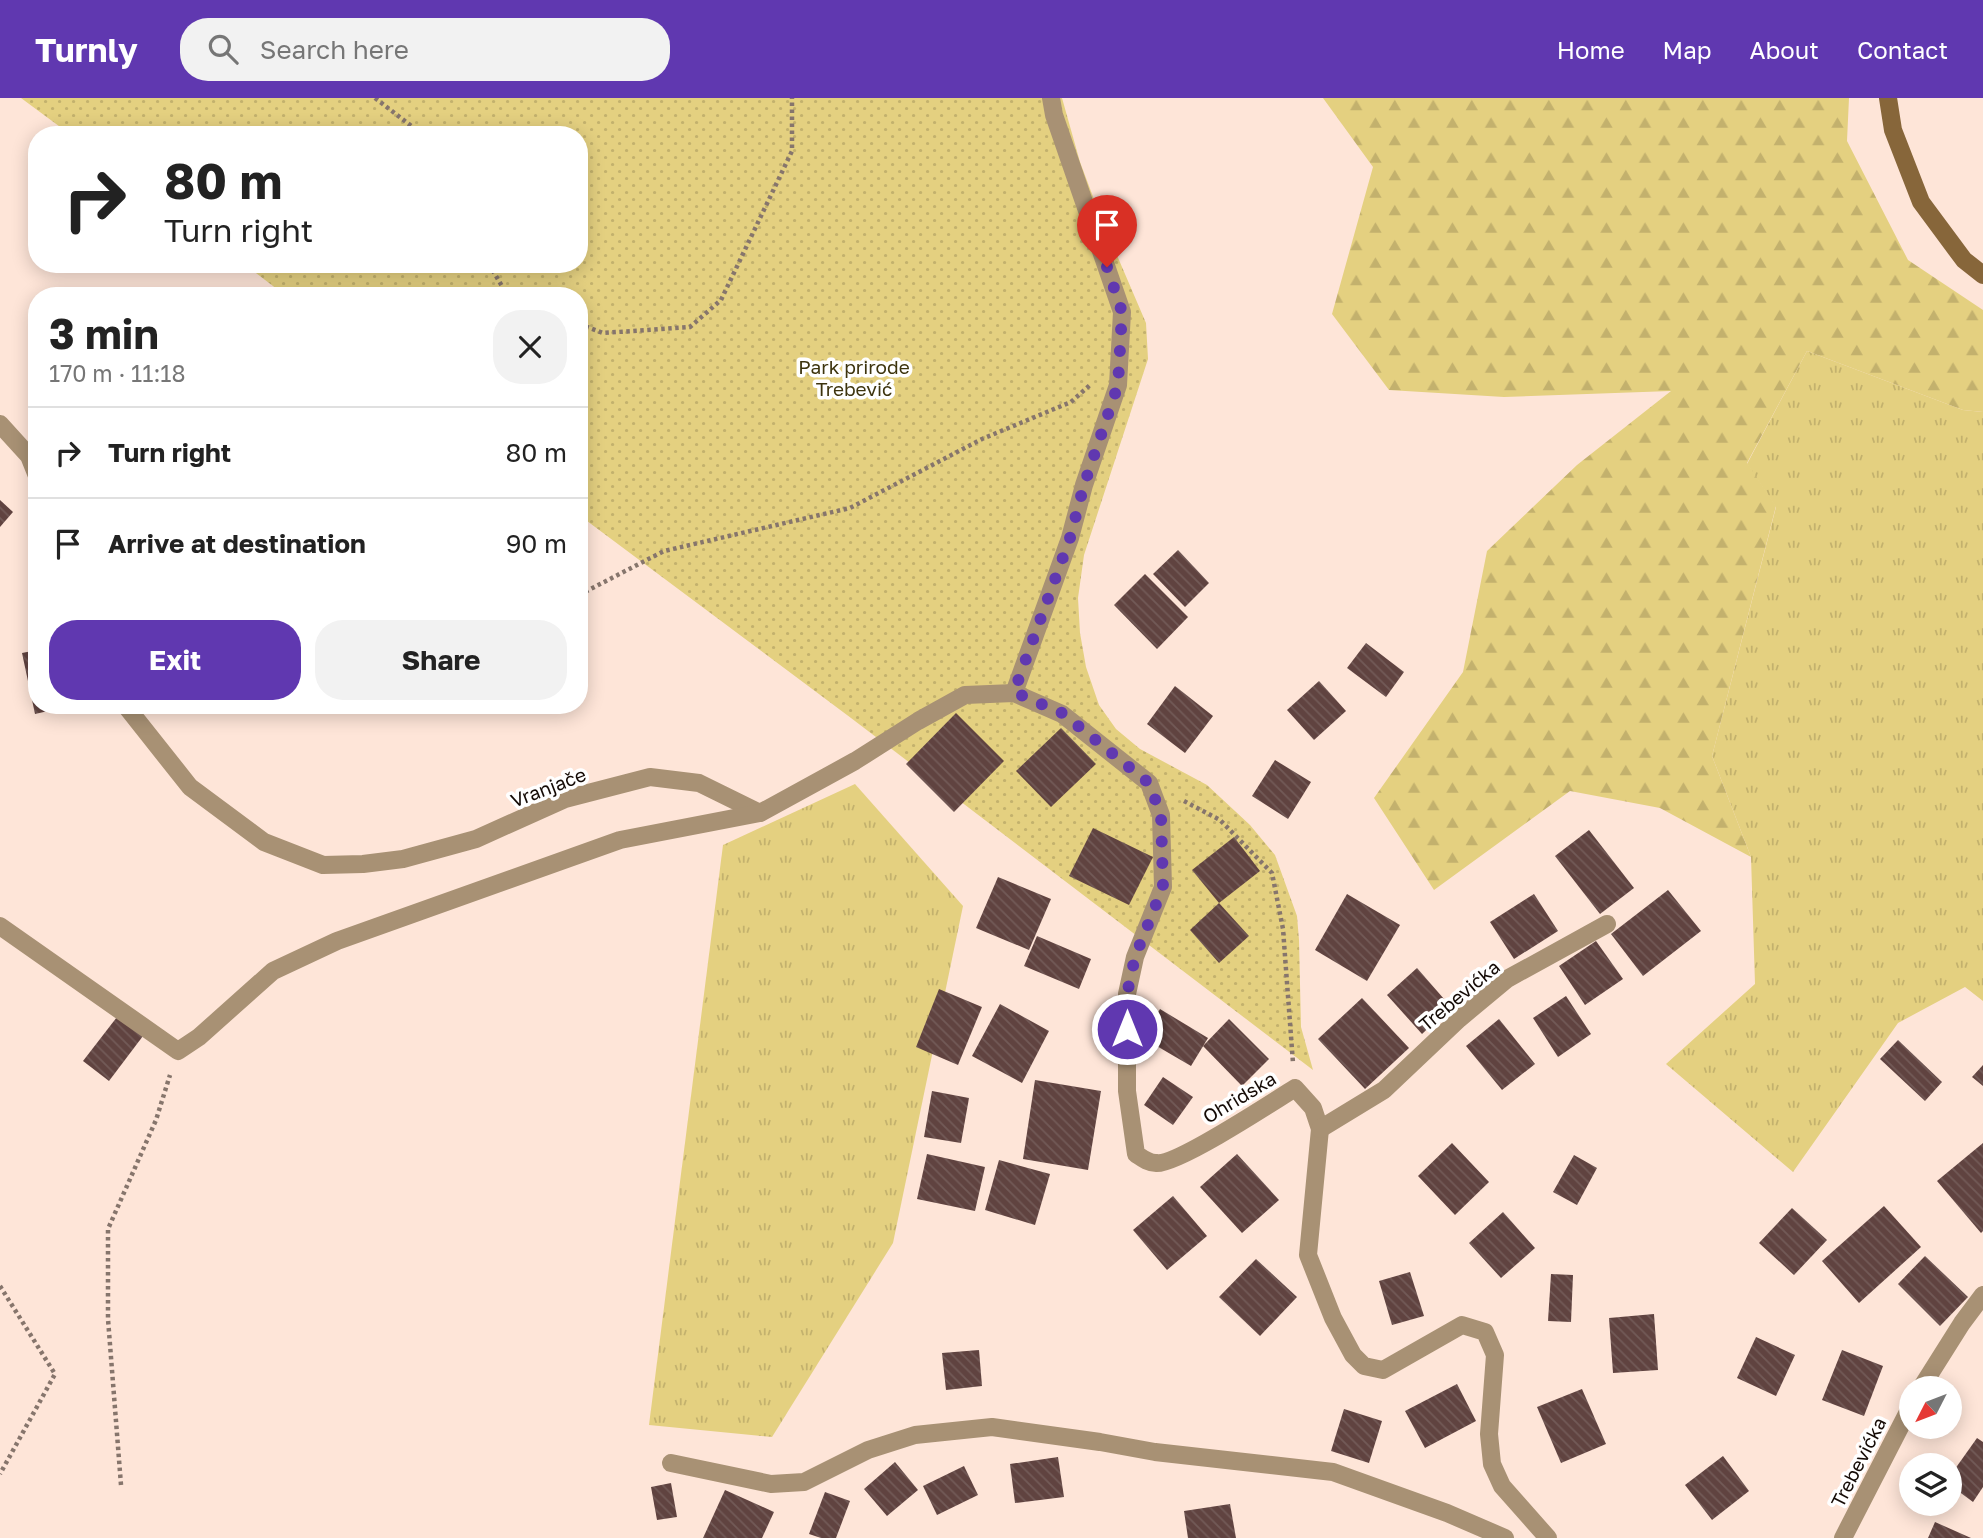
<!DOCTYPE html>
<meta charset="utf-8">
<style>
:root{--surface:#fff;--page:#f2f2f2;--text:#222;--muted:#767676;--line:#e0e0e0;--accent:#6038b0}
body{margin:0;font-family:"Golos Text",sans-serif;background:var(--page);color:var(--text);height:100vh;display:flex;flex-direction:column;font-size:26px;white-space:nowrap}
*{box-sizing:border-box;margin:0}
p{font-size:23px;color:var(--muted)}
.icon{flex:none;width:38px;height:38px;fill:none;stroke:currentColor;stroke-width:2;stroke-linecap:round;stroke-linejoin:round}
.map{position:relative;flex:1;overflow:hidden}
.side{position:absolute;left:28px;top:189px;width:560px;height:427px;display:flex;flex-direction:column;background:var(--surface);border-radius:28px;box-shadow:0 4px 18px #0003}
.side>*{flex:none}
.guide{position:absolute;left:28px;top:28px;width:560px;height:147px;border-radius:28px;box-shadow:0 4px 18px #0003;background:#fff;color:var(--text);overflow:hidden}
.needle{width:46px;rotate:228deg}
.tools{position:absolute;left:1899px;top:1278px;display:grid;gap:14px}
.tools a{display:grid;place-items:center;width:63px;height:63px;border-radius:50%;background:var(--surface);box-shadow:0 4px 18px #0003;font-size:35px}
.pin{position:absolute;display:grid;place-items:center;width:60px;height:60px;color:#fff;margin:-72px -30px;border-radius:50% 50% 50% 0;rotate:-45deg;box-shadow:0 0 7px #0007}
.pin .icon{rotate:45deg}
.me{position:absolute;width:77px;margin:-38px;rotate:0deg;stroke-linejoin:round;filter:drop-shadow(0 0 5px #0008)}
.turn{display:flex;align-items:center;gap:24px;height:147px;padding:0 21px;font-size:32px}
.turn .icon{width:91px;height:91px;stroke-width:2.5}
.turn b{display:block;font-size:49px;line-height:60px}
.round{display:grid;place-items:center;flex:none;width:74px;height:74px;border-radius:28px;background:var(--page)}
.head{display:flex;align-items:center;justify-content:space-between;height:119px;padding:0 21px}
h1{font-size:42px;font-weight:700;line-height:52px}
.primary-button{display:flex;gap:14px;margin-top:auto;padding:14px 21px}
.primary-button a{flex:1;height:80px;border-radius:28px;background:var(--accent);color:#fff;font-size:28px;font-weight:700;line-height:80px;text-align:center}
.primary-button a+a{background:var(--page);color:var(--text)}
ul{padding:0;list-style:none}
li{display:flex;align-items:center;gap:21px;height:91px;padding:0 21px;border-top:2px solid var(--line)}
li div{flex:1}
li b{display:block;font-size:26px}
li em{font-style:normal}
header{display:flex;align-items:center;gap:42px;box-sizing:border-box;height:98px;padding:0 35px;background:var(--accent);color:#fff}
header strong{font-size:33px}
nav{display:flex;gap:38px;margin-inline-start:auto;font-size:24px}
.search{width:490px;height:63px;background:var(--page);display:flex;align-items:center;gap:18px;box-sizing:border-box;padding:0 24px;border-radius:28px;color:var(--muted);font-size:26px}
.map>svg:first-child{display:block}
.grass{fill:url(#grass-tufts)}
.forest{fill:url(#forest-firs)}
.park{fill:url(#park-dots)}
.building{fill:url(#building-back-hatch)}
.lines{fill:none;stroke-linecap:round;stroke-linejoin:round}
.path{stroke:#86756c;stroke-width:4.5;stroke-dasharray:3.5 3.5;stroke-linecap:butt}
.street{stroke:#a89174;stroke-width:18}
.secondary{stroke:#87663a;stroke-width:18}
.route{stroke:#6038b0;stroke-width:12;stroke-dasharray:0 21.6}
.labels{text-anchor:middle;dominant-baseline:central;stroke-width:7;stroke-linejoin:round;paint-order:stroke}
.park-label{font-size:19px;fill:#3d340e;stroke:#fff}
.street-label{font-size:19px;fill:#140a05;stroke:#fff}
</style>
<header>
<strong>Turnly</strong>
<div class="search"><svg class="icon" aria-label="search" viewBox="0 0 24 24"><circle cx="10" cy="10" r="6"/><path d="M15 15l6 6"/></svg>Search here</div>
<nav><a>Home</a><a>Map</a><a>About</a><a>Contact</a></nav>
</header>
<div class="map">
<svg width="1983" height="1440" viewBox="0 0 1983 1440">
<defs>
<pattern id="grass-tufts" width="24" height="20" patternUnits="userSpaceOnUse" patternTransform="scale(1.75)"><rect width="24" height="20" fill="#e4d080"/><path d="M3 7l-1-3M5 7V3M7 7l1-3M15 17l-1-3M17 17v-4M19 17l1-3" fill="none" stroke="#c3b16d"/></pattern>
<pattern id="forest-firs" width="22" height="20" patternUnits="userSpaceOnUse" patternTransform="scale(1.75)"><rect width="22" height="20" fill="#e4d080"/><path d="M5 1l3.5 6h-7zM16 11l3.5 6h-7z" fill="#c3b16d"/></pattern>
<pattern id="park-dots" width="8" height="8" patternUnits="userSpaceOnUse" patternTransform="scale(1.75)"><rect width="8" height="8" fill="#e4d080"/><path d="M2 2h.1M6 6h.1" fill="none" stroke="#c3b16d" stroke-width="1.8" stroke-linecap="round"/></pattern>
<pattern id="building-back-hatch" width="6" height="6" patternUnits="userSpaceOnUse" patternTransform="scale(1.75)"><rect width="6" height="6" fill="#604340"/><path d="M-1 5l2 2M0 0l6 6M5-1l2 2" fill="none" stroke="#725a57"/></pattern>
</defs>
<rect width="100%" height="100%" fill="#fee5d8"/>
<g class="grass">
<path d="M 1807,253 L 1963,312 L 1983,314 L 1983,903 L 1965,889 L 1898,925 L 1793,1074 L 1666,966 L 1755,886 L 1751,759 L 1712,658 L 1776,409 L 1747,366 Z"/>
<path d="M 855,686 L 963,808 L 893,1145 L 772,1339 L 649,1327 L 723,747 Z"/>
</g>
<path class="forest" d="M 1323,0 L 1849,0 L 1847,43 L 1908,162 L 1983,212 L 1983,314 L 1963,312 L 1807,253 L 1747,365 L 1776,408 L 1712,658 L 1751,759 L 1660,710 L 1570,693 L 1434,792 L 1374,700 L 1463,574 L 1487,453 L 1577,367 L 1671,293 L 1504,299 L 1389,292 L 1332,216 L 1373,69 Z"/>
<path class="park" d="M 21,0 L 1062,0 L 1080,64 L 1101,120 L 1146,225 L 1148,261 L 1084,457 L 1078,500 L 1080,535 L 1086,569 L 1099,607 L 1116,631 L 1140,651 L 1207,687 L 1250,727 L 1275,757 L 1297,818 L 1299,842 L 1301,929 L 1313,972 L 851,620 L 579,417 L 579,198 L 286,198 L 244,166 L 579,166 L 579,37 L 71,37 Z"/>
<g class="building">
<path d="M 0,402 L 13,414 L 0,429 Z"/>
<path d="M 1178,452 L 1209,485 L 1185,509 L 1153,476 Z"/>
<path d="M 1145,476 L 1188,519 L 1157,551 L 1114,507 Z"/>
<path d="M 1366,545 L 1404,574 L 1386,599 L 1347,570 Z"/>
<path d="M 37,552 L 37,607 L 70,608 L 35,616 L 22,555 Z"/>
<path d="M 1319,583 L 1346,613 L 1314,642 L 1287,612 Z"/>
<path d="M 1175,588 L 1213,618 L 1185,655 L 1147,626 Z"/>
<path d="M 956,615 L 1004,663 L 954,714 L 906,666 Z"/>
<path d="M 1061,630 L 1096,666 L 1051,709 L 1016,673 Z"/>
<path d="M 1275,662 L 1311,684 L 1288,721 L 1252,698 Z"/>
<path d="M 1093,730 L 1153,759 L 1129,807 L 1069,778 Z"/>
<path d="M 1589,732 L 1634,790 L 1600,816 L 1555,758 Z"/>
<path d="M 1234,739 L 1260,773 L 1219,805 L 1192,772 Z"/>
<path d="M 998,779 L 1051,801 L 1029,852 L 976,830 Z"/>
<path d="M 1668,792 L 1701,833 L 1643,878 L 1611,836 Z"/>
<path d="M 1347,796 L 1400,827 L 1367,883 L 1315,852 Z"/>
<path d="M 1534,796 L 1558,833 L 1514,861 L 1490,824 Z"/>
<path d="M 1219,805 L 1249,838 L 1219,865 L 1190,832 Z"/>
<path d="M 1037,838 L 1091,861 L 1079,891 L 1024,868 Z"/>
<path d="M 1596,843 L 1623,881 L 1585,907 L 1559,868 Z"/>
<path d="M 1417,870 L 1451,909 L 1422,936 L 1387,897 Z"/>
<path d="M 939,891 L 982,909 L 958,967 L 916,949 Z"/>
<path d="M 1566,898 L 1591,936 L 1558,959 L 1533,920 Z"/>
<path d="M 1362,900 L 1409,950 L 1365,991 L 1318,941 Z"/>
<path d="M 1000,906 L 1049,933 L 1022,985 L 972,958 Z"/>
<path d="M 1160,911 L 1208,940 L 1191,968 L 1143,940 Z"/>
<path d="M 117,919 L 143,938 L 109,983 L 83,963 Z"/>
<path d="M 1229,921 L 1269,961 L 1242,988 L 1203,948 Z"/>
<path d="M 1499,921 L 1535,966 L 1502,992 L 1466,948 Z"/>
<path d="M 1898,942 L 1942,984 L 1925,1003 L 1880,961 Z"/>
<path d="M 1983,967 L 1983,988 L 1972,979 Z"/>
<path d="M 1163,979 L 1193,999 L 1173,1027 L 1144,1007 Z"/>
<path d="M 1035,982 L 1101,993 L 1088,1072 L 1023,1061 Z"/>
<path d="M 932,993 L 969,1000 L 961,1045 L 924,1039 Z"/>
<path d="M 1452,1045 L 1489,1084 L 1455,1117 L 1418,1078 Z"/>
<path d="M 1983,1045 L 1983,1133 L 1981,1135 L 1937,1083 Z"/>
<path d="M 927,1056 L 985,1069 L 975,1113 L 917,1101 Z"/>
<path d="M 1237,1056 L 1279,1102 L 1242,1135 L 1200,1089 Z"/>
<path d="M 1574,1057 L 1597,1070 L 1577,1107 L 1553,1094 Z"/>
<path d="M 999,1062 L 1050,1076 L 1035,1127 L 985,1112 Z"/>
<path d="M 1173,1098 L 1207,1138 L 1167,1172 L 1133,1132 Z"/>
<path d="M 1884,1108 L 1921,1149 L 1859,1205 L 1822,1163 Z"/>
<path d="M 1792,1110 L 1827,1142 L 1794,1177 L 1759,1145 Z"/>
<path d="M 1503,1114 L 1535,1150 L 1501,1180 L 1469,1145 Z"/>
<path d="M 1925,1158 L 1968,1199 L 1940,1228 L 1898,1186 Z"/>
<path d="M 1256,1161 L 1297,1199 L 1260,1238 L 1219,1199 Z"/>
<path d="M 1410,1174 L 1424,1218 L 1392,1227 L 1379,1183 Z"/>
<path d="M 1551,1176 L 1573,1177 L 1571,1224 L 1548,1223 Z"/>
<path d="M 1654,1216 L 1658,1272 L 1613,1275 L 1609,1220 Z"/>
<path d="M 1756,1239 L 1795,1257 L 1776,1298 L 1737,1280 Z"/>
<path d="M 979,1252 L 982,1288 L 946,1292 L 942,1255 Z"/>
<path d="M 1842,1252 L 1883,1268 L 1864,1318 L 1822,1302 Z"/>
<path d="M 1457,1286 L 1476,1323 L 1425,1350 L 1405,1313 Z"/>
<path d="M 1582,1291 L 1606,1346 L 1561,1365 L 1537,1309 Z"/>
<path d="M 1344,1311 L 1382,1323 L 1369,1365 L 1331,1353 Z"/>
<path d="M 1977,1340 L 1983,1344 L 1983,1389 L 1973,1404 L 1950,1387 L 1950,1378 Z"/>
<path d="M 1723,1358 L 1749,1393 L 1712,1422 L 1685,1387 Z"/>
<path d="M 1058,1359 L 1064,1399 L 1015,1405 L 1010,1366 Z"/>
<path d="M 895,1364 L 918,1392 L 887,1418 L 864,1391 Z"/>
<path d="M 964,1368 L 978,1397 L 937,1417 L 923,1388 Z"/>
<path d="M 671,1385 L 677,1419 L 657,1422 L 651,1389 Z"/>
<path d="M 725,1392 L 774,1414 L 762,1440 L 703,1440 Z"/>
<path d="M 825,1394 L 850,1403 L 836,1440 L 821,1440 L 809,1436 Z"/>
<path d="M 1230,1406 L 1236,1440 L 1188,1440 L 1184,1413 Z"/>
<path d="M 1935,1424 L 1971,1440 L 1928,1440 Z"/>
</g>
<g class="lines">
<g class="path">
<path d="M 375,0 L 423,37"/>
<path d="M 489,166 L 506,195 L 513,198"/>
<path d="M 579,226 L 603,235 L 690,229 L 721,202 L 792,53 L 792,0"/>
<path d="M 579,497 L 664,453 L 850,410 L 982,341 L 1071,304 L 1090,287"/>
<path d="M 1184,703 L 1220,722 L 1272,775 L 1283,831 L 1293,965"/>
<path d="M 0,1188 L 55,1276 L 0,1376"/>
<path d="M 121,1387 L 108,1221 L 108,1131 L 156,1022 L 170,977"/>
</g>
<g class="street">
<path d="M 0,326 L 29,358 L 37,378"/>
<path d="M 1014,595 L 1070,440 L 1084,387 L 1118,287 L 1122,214 L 1054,17 L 1051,0"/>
<path d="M 125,607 L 190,689 L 264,744 L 323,767 L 363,766 L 403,761 L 476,741 L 565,701 L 650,679 L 699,685 L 760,715 L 855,663 L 918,623 L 965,597 L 1014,595 L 1062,616 L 1149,685 L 1161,717 L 1163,789 L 1135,859 L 1127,896 L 1127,993 L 1136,1056 C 1142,1060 1148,1065 1156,1065 C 1175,1068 1273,1004 1295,990 L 1313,1010 L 1320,1031 L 1308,1157 L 1333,1220 L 1353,1257 L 1364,1268 L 1383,1272 L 1462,1227 L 1485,1234 L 1495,1257 L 1489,1336 L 1492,1366 L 1502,1388 L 1548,1440"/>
<path d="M 0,828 L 178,953 L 199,939 L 273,873 L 337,843 L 620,742 L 760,715"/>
<path d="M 1320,1031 L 1384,992 L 1459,921 L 1507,881 L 1607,826"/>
<path d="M 1921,1290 L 1962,1225 L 1983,1197"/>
<path d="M 671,1365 L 771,1386 L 804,1384 L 868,1352 L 915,1337 L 992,1329 L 1100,1344 L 1155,1354 L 1333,1374 L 1447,1415 L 1505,1440"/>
<path d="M 1843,1440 L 1911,1308"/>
</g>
<path class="secondary" d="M 1888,0 L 1893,32 L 1921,104 L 1964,162 L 1983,177"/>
</g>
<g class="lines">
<path class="route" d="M 1107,169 L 1122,214 L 1118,287 L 1084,387 L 1070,440 L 1014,594 L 1062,615 L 1149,685 L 1161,717 L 1163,789 L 1135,859 L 1127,896 L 1127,931"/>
</g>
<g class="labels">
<g class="park-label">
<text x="854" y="268">Park prirode<tspan x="854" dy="22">Trebević</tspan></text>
</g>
<g class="street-label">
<text transform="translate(548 689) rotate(-21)">Vranjače</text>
<text transform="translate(1459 897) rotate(-40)">Trebevićka</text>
<text transform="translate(1239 999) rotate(-31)">Ohridska</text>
<text transform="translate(1858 1364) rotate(-63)">Trebevićka</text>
</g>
</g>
</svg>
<div class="tools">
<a><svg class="needle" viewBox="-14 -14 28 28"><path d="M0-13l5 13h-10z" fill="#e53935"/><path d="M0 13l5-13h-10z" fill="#767676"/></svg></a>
<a><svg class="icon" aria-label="layers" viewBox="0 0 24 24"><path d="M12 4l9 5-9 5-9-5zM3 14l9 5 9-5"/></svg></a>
</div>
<div class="pin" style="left:1107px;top:169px;background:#d93025"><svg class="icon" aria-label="arrive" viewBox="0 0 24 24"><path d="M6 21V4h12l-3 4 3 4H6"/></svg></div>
<svg class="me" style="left:1127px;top:931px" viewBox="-20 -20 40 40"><circle r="17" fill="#6038b0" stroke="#fff" stroke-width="3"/><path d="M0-11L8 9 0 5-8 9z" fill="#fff"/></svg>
<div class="guide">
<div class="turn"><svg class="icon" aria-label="right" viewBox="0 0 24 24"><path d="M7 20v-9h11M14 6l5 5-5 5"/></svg><div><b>80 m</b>Turn right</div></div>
</div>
<section class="side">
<div class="head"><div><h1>3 min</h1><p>170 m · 11:18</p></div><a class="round"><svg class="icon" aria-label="close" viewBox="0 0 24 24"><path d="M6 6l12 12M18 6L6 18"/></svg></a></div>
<ul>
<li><svg class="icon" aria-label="right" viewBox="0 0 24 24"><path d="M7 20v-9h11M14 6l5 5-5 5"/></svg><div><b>Turn right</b></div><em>80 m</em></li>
<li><svg class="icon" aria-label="arrive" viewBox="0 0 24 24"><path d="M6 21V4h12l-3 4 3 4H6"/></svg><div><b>Arrive at destination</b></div><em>90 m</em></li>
</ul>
<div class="primary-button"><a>Exit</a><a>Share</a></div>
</section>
</div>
